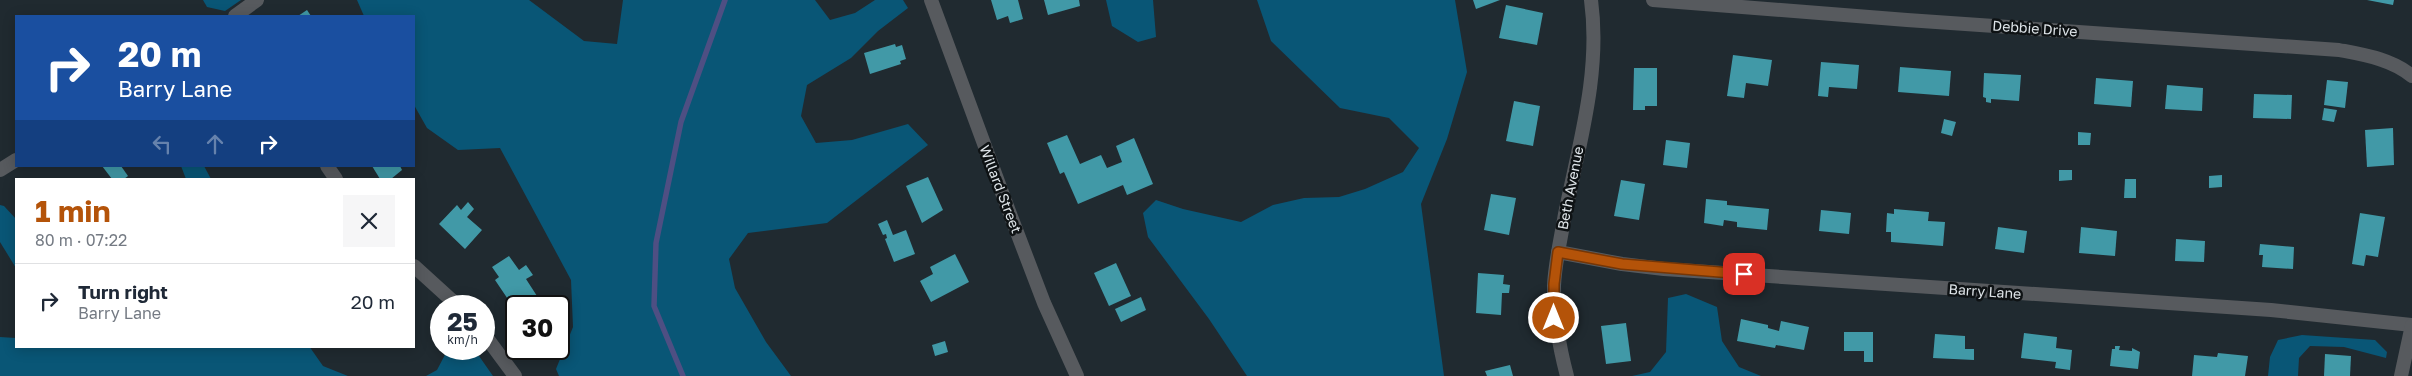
<!DOCTYPE html>
<meta charset="utf-8">
<style>
:root{--surface:#fff;--page:#f6f6f7;--text:#1f2937;--muted:#747a83;--line:#e0e1e3;--accent:#b45309}
body{margin:0;font-family:"Golos Text",sans-serif;background:var(--page);color:var(--text);height:100vh;display:flex;flex-direction:column;font-size:19px;white-space:nowrap}
*{box-sizing:border-box;margin:0}
p{font-size:16px;color:var(--muted)}
.icon{flex:none;width:28px;height:28px;fill:none;stroke:currentColor;stroke-width:2;stroke-linecap:round;stroke-linejoin:round}
.map{position:relative;flex:1;overflow:hidden}
.sheet{position:absolute;left:15px;top:178px;width:400px;height:170px;display:flex;flex-direction:column;background:var(--surface);border-radius:0px;box-shadow:0 2px 12px #0003}
.sheet>*{flex:none}
.top-card{position:absolute;left:15px;top:15px;width:400px;height:152px;border-radius:0px;box-shadow:0 2px 12px #0003;background:#1a4fa0;color:#fff;overflow:hidden}
.speed{position:absolute;left:430px;top:295px;display:flex;gap:10px;font-size:25px;font-weight:700;text-align:center}
.speed>*{display:grid;place-content:center;width:65px;height:65px;border-radius:50%;background:var(--surface);box-shadow:0 2px 12px #0003;line-height:1}
.speed small{font-size:12px;font-weight:400}
.speed .limit{border:2px solid #111;border-radius:8px;background:#fff;color:#111}
.pin{position:absolute;display:grid;place-items:center;width:42px;height:42px;color:#fff;margin:-21px;border-radius:10px;box-shadow:0 2px 8px #0006}
.me{position:absolute;width:55px;margin:-28px;rotate:0deg;stroke-linejoin:round;filter:drop-shadow(0 0 4px #0008)}
.turn{display:flex;align-items:center;gap:18px;height:105px;padding:0 20px;font-size:22px}
.turn .icon{width:65px;height:65px;stroke-width:2.5}
.turn b{display:block;font-size:35px;line-height:42px}
.lanes{display:flex;align-items:center;height:48px;padding:0 20px;background:#0003;justify-content:center;gap:25px;direction:ltr}
.lanes .off{opacity:.35}
.round{display:grid;place-items:center;flex:none;width:52px;height:52px;border-radius:0px;background:var(--page)}
.head{display:flex;align-items:center;justify-content:space-between;height:85px;padding:0 20px}
h1{font-size:30px;font-weight:700;line-height:38px;color:var(--accent)}
ul{padding:0;list-style:none}
li{display:flex;align-items:center;gap:15px;height:75px;padding:0 20px;border-top:1px solid var(--line)}
li div{flex:1}
li b{display:block;font-size:19px}
li em{font-style:normal}
.map>svg:first-child{display:block}
.forest{fill:#095676}
.lines{fill:none;stroke-linecap:round;stroke-linejoin:round}
.stream{stroke:#4e4f83;stroke-width:5.5}
.building{fill:#4199a7}
.minor{stroke:#575a5e;stroke-width:14}
.tertiary{stroke:#575a5e;stroke-width:14}
.route-casing{stroke:#753606;stroke-width:12}
.route{stroke:#b45309;stroke-width:9}
.labels{text-anchor:middle;dominant-baseline:central;stroke-width:5;stroke-linejoin:round;paint-order:stroke}
.street-label{font-size:14px;fill:#dfe5e9;stroke:#0e1214}
</style>
<div class="map">
<svg width="2412" height="376" viewBox="0 0 2412 376">
<rect width="100%" height="100%" fill="#202a30"/>
<g class="forest">
<path d="M 203,0 L 241,0 L 225,11 L 207,7 Z"/>
<path d="M 357,0 L 529,0 L 584,41 L 617,44 L 623,0 L 815,0 L 830,20 L 855,13 L 875,0 L 903,0 L 908,8 L 878,31 L 851,58 L 807,85 L 801,116 L 816,143 L 852,140 L 908,124 L 928,145 L 827,223 L 748,233 L 729,259 L 735,288 L 766,342 L 791,376 L 559,376 L 556,369 L 573,327 L 571,280 L 500,148 L 458,150 L 427,128 L 414,105 L 414,16 L 364,16 Z"/>
<path d="M 1106,0 L 1153,0 L 1156,37 L 1138,42 L 1112,26 Z"/>
<path d="M 1257,0 L 1455,0 L 1467,72 L 1447,139 L 1421,204 L 1444,376 L 1247,376 L 1209,319 L 1148,237 L 1143,213 L 1156,200 L 1183,209 L 1241,222 L 1273,205 L 1304,198 L 1339,197 L 1365,189 L 1403,172 L 1419,148 L 1389,118 L 1340,108 L 1271,41 Z"/>
<path d="M 181,166 L 204,166 L 211,179 L 186,179 Z"/>
<path d="M 0,205 L 4,206 L 16,219 L 16,268 L 0,242 Z"/>
<path d="M 1686,294 L 1717,307 L 1722,341 L 1739,367 L 1761,376 L 1632,376 L 1650,372 L 1666,352 L 1668,298 Z"/>
<path d="M 2302,335 L 2375,340 L 2387,352 L 2386,358 L 2344,347 L 2310,346 L 2299,358 L 2298,376 L 2268,376 L 2270,357 L 2278,340 Z"/>
<path d="M 0,337 L 16,338 L 16,346 L 309,346 L 323,366 L 348,376 L 0,376 Z"/>
<path d="M 448,349 L 479,356 L 493,376 L 426,376 L 437,370 Z"/>
</g>
<g class="lines">
<path class="stream" d="M 683,376 L 654,306 L 656,243 L 681,122 L 725,0"/>
</g>
<g class="building">
<path d="M 991,0 L 1018,0 L 1023,19 L 1010,23 L 1008,16 L 997,20 Z"/>
<path d="M 1044,0 L 1079,0 L 1080,6 L 1048,15 Z"/>
<path d="M 1473,0 L 1500,0 L 1476,9 Z"/>
<path d="M 2367,0 L 2394,0 L 2393,5 Z"/>
<path d="M 1506,5 L 1543,13 L 1537,45 L 1499,38 Z"/>
<path d="M 307,10 L 311,16 L 298,16 Z"/>
<path d="M 895,44 L 896,47 L 902,45 L 906,59 L 900,61 L 901,64 L 870,74 L 864,53 Z"/>
<path d="M 1733,55 L 1772,60 L 1768,86 L 1746,83 L 1744,98 L 1727,96 Z"/>
<path d="M 1821,62 L 1859,65 L 1857,89 L 1829,87 L 1828,97 L 1818,96 Z"/>
<path d="M 1900,67 L 1951,71 L 1949,96 L 1898,92 Z"/>
<path d="M 1634,68 L 1657,68 L 1657,106 L 1645,106 L 1645,110 L 1633,110 Z"/>
<path d="M 1984,73 L 2021,75 L 2019,101 L 1991,99 L 1991,103 L 1986,102 L 1986,98 L 1983,97 Z"/>
<path d="M 2096,78 L 2133,81 L 2131,107 L 2094,104 Z"/>
<path d="M 2327,80 L 2348,82 L 2345,108 L 2324,105 Z"/>
<path d="M 2167,85 L 2203,88 L 2202,111 L 2165,109 Z"/>
<path d="M 2254,94 L 2292,95 L 2291,119 L 2253,118 Z"/>
<path d="M 1514,101 L 1540,106 L 1533,146 L 1506,141 Z"/>
<path d="M 2324,108 L 2337,110 L 2334,122 L 2322,120 Z"/>
<path d="M 1944,119 L 1956,122 L 1952,136 L 1941,133 Z"/>
<path d="M 2393,128 L 2394,165 L 2367,167 L 2365,130 Z"/>
<path d="M 2078,132 L 2091,133 L 2090,145 L 2078,145 Z"/>
<path d="M 1067,135 L 1080,164 L 1101,155 L 1107,168 L 1122,162 L 1116,146 L 1134,138 L 1153,184 L 1127,195 L 1123,185 L 1078,204 L 1064,172 L 1060,174 L 1047,143 Z"/>
<path d="M 1666,140 L 1690,143 L 1687,168 L 1663,165 Z"/>
<path d="M 102,166 L 121,166 L 128,176 L 124,179 L 112,179 Z"/>
<path d="M 372,166 L 400,166 L 402,170 L 391,179 L 380,179 Z"/>
<path d="M 2059,170 L 2072,170 L 2072,180 L 2059,181 Z"/>
<path d="M 2222,175 L 2222,187 L 2209,188 L 2209,176 Z"/>
<path d="M 928,177 L 943,210 L 922,223 L 906,186 Z"/>
<path d="M 2125,179 L 2136,179 L 2136,198 L 2124,198 Z"/>
<path d="M 1621,180 L 1645,184 L 1639,220 L 1614,216 Z"/>
<path d="M 1491,194 L 1516,198 L 1509,235 L 1484,230 Z"/>
<path d="M 1706,199 L 1727,201 L 1727,205 L 1769,209 L 1767,230 L 1737,227 L 1737,222 L 1724,220 L 1723,226 L 1704,223 Z"/>
<path d="M 468,202 L 474,209 L 467,217 L 482,230 L 465,249 L 439,224 L 457,205 L 461,210 Z"/>
<path d="M 1894,209 L 1929,212 L 1928,221 L 1945,222 L 1943,246 L 1891,242 L 1891,232 L 1886,232 L 1887,213 L 1894,214 Z"/>
<path d="M 1821,210 L 1851,213 L 1849,234 L 1819,231 Z"/>
<path d="M 2360,213 L 2385,217 L 2378,257 L 2366,255 L 2364,266 L 2352,264 Z"/>
<path d="M 887,220 L 893,235 L 906,230 L 915,254 L 894,262 L 885,239 L 887,238 L 886,234 L 883,235 L 878,224 Z"/>
<path d="M 1998,227 L 2027,231 L 2024,253 L 1995,249 Z"/>
<path d="M 2081,227 L 2117,231 L 2115,256 L 2079,253 Z"/>
<path d="M 2176,239 L 2205,241 L 2204,262 L 2175,261 Z"/>
<path d="M 2260,244 L 2294,247 L 2293,269 L 2262,267 L 2263,255 L 2259,255 Z"/>
<path d="M 955,254 L 969,282 L 931,302 L 920,281 L 933,274 L 930,267 Z"/>
<path d="M 509,256 L 519,270 L 526,265 L 533,275 L 526,279 L 537,296 L 522,306 L 516,306 L 516,311 L 495,280 L 499,277 L 492,267 Z"/>
<path d="M 1116,263 L 1131,296 L 1109,306 L 1094,273 Z"/>
<path d="M 1478,273 L 1504,275 L 1503,284 L 1510,285 L 1509,293 L 1502,293 L 1501,315 L 1476,313 Z"/>
<path d="M 1141,297 L 1146,310 L 1121,322 L 1115,309 Z"/>
<path d="M 1741,319 L 1768,325 L 1768,328 L 1779,331 L 1781,321 L 1809,327 L 1804,350 L 1776,345 L 1775,348 L 1737,341 Z"/>
<path d="M 1626,323 L 1631,361 L 1606,364 L 1601,326 Z"/>
<path d="M 1844,332 L 1873,332 L 1873,362 L 1864,362 L 1864,351 L 1844,351 Z"/>
<path d="M 2024,333 L 2057,337 L 2056,348 L 2072,350 L 2070,370 L 2055,368 L 2056,362 L 2021,358 Z"/>
<path d="M 1935,334 L 1965,336 L 1965,349 L 1974,349 L 1974,360 L 1933,358 Z"/>
<path d="M 945,341 L 948,352 L 935,356 L 932,345 Z"/>
<path d="M 2115,346 L 2120,346 L 2119,350 L 2132,351 L 2132,348 L 2140,352 L 2138,369 L 2110,366 L 2112,349 L 2115,349 Z"/>
<path d="M 2218,353 L 2248,356 L 2245,376 L 2192,376 L 2194,355 L 2217,357 Z"/>
<path d="M 2325,354 L 2351,356 L 2350,376 L 2324,376 Z"/>
<path d="M 1510,365 L 1513,376 L 1487,376 L 1485,371 Z"/>
</g>
<g class="lines">
<g class="minor">
<path d="M 1653,0 L 1907,20 L 2339,50 C 2365,55 2391,59 2412,76"/>
<path d="M 235,16 L 257,0"/>
<path d="M 327,166 L 336,179"/>
<path d="M 0,170 L 16,160"/>
<path d="M 1558,252 L 1622,264 L 1664,269 L 2271,310 L 2412,325"/>
<path d="M 414,266 L 458,306"/>
<path d="M 484,334 L 515,376"/>
<path d="M 1567,376 C 1559,346 1554,317 1554,286 C 1555,262 1561,238 1565,214 C 1579,144 1601,72 1591,0"/>
<path d="M 2401,376 L 2412,325"/>
</g>
<path class="tertiary" d="M 931,0 L 1007,206 L 1044,303 L 1077,376"/>
</g>
<g class="lines">
<defs>
<path id="route" d="M 1554,318 L 1554,284 L 1558,252 L 1622,264 L 1744,274"/>
</defs>
<use href="#route" class="route-casing"/>
<use href="#route" class="route"/>
</g>
<g class="labels">
<g class="street-label">
<text transform="translate(2035 28) rotate(4)">Debbie Drive</text>
<text transform="translate(1570 188) rotate(-79)">Beth Avenue</text>
<text transform="translate(1001 189) rotate(69)">Willard Street</text>
<text transform="translate(1985 291) rotate(4)">Barry Lane</text>
</g>
</g>
</svg>
<div class="speed"><div>25<small>km/h</small></div><div class="limit">30</div></div>
<div class="pin" style="left:1744px;top:274px;background:#d93025"><svg class="icon" aria-label="arrive" viewBox="0 0 24 24"><path d="M6 21V4h12l-3 4 3 4H6"/></svg></div>
<svg class="me" style="left:1554px;top:318px" viewBox="-20 -20 40 40"><circle r="17" fill="#b45309" stroke="#fff" stroke-width="3"/><path d="M0-11L8 9 0 5-8 9z" fill="#fff"/></svg>
<div class="top-card">
<div class="turn"><svg class="icon" aria-label="right" viewBox="0 0 24 24"><path d="M7 20v-9h11M14 6l5 5-5 5"/></svg><div><b>20 m</b>Barry Lane</div></div>
<div class="lanes"><svg class="icon off" aria-label="left" viewBox="0 0 24 24"><path d="M17 20v-9H6M10 6l-5 5 5 5"/></svg><svg class="icon off" aria-label="ahead" viewBox="0 0 24 24"><path d="M12 20V5M6 11l6-6 6 6"/></svg><svg class="icon" aria-label="right" viewBox="0 0 24 24"><path d="M7 20v-9h11M14 6l5 5-5 5"/></svg></div>
</div>
<section class="sheet">
<div class="head"><div><h1>1 min</h1><p>80 m · 07:22</p></div><a class="round"><svg class="icon" aria-label="close" viewBox="0 0 24 24"><path d="M6 6l12 12M18 6L6 18"/></svg></a></div>
<ul>
<li><svg class="icon" aria-label="right" viewBox="0 0 24 24"><path d="M7 20v-9h11M14 6l5 5-5 5"/></svg><div><b>Turn right</b><p>Barry Lane</p></div><em>20 m</em></li>
</ul>
</section>
</div>
